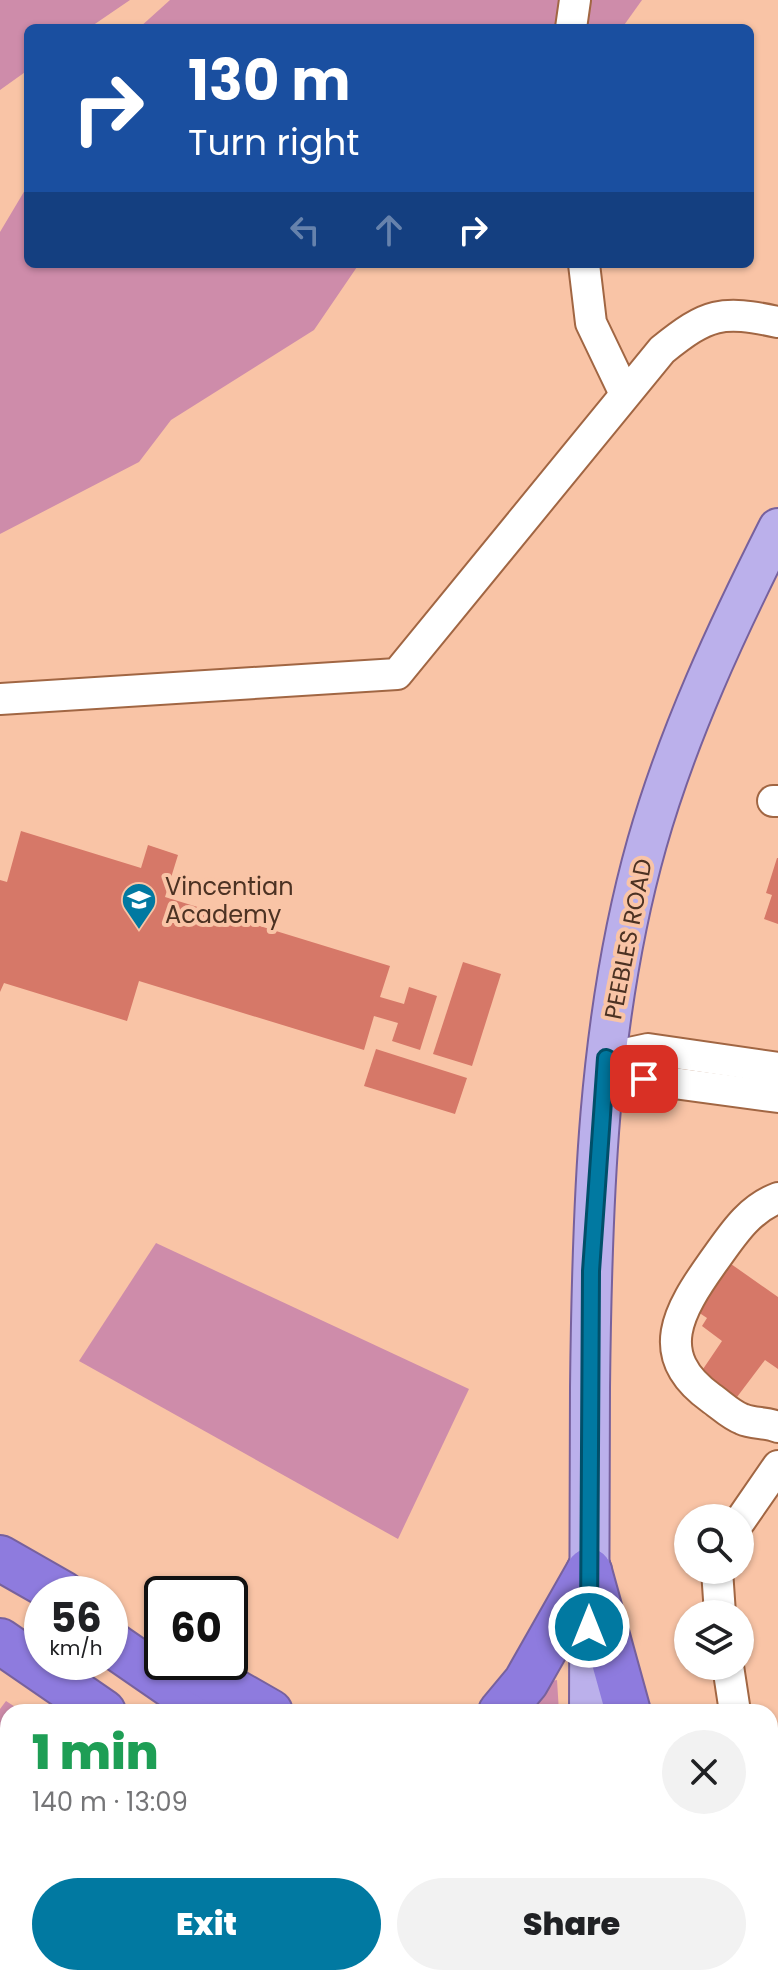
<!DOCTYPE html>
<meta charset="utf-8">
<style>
:root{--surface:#fff;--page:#f2f2f2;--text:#202124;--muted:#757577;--accent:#0179a1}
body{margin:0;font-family:Poppins,sans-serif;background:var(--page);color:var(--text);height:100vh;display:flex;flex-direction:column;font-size:30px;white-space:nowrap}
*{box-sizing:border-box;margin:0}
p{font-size:26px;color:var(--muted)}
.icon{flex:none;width:44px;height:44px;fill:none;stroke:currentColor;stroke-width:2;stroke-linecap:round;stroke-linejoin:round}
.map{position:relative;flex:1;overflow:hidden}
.panel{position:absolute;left:0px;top:1704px;width:778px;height:282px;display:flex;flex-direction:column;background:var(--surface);border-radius:24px 24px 0 0;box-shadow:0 2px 6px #0004}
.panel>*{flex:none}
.guide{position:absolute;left:24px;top:24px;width:730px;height:244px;border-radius:12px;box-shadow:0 2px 6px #0004;background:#1a4fa0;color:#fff;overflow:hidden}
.fabs{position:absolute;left:674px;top:1504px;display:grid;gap:16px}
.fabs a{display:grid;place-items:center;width:80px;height:80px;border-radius:50%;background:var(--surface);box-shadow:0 2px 6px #0004;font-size:40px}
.speed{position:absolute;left:24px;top:1576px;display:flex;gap:16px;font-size:40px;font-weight:700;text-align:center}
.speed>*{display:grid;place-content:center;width:104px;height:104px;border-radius:50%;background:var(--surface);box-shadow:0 2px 6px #0004;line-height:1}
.speed small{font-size:20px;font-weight:400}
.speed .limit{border:4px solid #111;border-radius:12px;background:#fff;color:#111}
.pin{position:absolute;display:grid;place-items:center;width:68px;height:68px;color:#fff;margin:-34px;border-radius:16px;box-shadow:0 4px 12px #0006}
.me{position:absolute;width:88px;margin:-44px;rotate:0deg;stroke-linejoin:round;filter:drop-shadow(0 0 6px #0008)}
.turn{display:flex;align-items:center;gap:28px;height:168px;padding:0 32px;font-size:36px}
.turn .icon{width:104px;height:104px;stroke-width:2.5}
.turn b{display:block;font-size:56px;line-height:68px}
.lanes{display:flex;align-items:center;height:76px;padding:0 32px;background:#0003;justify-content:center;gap:40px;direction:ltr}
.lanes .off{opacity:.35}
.round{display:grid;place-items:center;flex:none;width:84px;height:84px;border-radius:42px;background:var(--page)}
.summary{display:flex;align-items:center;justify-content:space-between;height:136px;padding:0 32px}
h1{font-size:48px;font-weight:800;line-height:60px;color:#1e9e55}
.action{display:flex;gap:16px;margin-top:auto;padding:16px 32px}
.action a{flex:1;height:92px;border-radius:48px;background:var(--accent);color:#fff;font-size:32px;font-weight:800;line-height:92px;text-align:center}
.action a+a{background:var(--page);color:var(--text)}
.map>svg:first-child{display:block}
.green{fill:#ce8caa}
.building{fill:#d67868}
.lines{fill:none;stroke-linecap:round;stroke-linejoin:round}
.minor-casing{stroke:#a16643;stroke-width:34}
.major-casing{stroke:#77619d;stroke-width:42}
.highway-casing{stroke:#77619d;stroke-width:48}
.minor{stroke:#fff;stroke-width:30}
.major{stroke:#bbb0eb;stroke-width:38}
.highway{stroke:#8e7bde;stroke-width:44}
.route-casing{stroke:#014f69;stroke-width:20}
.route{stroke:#0179a1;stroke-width:14}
.labels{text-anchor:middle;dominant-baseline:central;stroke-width:8;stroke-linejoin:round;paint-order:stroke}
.poi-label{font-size:24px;fill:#4c3223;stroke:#f9c4a6;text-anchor:start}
.street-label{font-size:24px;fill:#4c3223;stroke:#f9c4a6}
</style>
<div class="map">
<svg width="778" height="1985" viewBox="0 0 778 1985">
<rect width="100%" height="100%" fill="#f9c4a6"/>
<g class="green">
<path d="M 0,0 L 130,0 L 89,28 L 28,28 L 28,70 L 0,90 Z"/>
<path d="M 170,0 L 642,0 L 622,28 L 139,28 Z"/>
<path d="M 28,185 L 28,264 L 359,264 L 314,330 L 171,420 L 139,462 L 0,534 L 0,232 Z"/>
<path d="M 156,1243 L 469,1389 L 398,1539 L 79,1361 Z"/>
<path d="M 557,1680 L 559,1712 L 530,1712 L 547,1682 Z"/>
<path d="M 6,1701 L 23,1712 L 8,1712 L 8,1754 L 0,1742 L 0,1709 Z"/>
<path d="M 770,1964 L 778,1971 L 778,1985 L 679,1985 L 668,1978 L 770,1978 Z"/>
<path d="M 190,1978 L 421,1978 L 431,1985 L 197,1985 Z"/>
</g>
<g class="building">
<path d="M 21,831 L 141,868 L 148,845 L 178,855 L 165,897 L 390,966 L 380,997 L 404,1004 L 409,987 L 437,996 L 420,1050 L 392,1041 L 398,1023 L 374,1016 L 364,1050 L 139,981 L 127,1021 L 4,983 L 0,992 L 0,880 L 7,882 Z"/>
<path d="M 777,858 L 778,858 L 778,924 L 764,919 L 772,895 L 766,893 Z"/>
<path d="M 463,962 L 501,974 L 472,1066 L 433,1054 Z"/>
<path d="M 376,1049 L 467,1078 L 455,1114 L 364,1086 Z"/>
<path d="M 731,1264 L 778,1297 L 778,1369 L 765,1360 L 737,1397 L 701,1372 L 722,1341 L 702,1326 L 707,1318 L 698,1312 Z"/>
</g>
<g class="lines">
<defs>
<g id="minor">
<path d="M 571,28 L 575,0"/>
<path d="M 584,264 L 591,323 L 625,394"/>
<path d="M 0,699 L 397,674 L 662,350 C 708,313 721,310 778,322"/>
<path d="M 773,801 L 778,801"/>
<path d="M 606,1058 L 644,1079 L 778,1097"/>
<path d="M 606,1058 L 648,1049 L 778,1068"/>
<path d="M 778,1198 C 747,1210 732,1236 713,1262 C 679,1310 651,1355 711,1398 C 721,1405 731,1415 742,1419 C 753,1424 767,1422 778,1427"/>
<path d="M 740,1521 L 778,1466"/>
<path d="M 717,1570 L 720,1614"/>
<path d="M 728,1666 L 735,1712"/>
<path d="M 770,1824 L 778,1830"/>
</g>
<path id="major" d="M 589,1712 C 589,1604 589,1496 590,1388 C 592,1206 597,1020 647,843 C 678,734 727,629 778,528"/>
<g id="highway">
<path d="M 0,1558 L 63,1594"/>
<path d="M 589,1571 L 628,1712"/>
<path d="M 0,1641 L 103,1712"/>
<path d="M 110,1643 L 210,1712"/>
<path d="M 182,1662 L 270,1712"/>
<path d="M 501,1712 L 526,1682 L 589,1571"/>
<path d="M 0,1778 L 8,1790"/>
<path d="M 770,1934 L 778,1940"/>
<path d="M 156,1978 L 163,1985"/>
<path d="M 490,1978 L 500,1985"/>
<path d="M 596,1978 L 606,1985"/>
</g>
</defs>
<use href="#minor" class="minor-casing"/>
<use href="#major" class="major-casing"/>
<use href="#highway" class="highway-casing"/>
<use href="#minor" class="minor"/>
<use href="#major" class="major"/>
<use href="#highway" class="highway"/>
</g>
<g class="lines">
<defs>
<path id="route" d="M 589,1627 L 591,1271 L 606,1058 L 644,1079"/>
</defs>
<use href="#route" class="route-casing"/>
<use href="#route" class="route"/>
</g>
<defs>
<symbol id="school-pin" viewBox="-11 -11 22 30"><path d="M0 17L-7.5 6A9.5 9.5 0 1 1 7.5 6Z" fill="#0179a1" stroke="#f9c4a6"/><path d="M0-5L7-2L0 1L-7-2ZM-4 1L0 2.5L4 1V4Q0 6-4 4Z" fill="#fff"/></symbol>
</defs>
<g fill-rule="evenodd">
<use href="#school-pin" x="119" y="880" width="40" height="54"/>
</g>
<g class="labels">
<g class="poi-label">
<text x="165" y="886">Vincentian<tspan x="165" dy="28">Academy</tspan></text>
</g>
<g class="street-label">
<text transform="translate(628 939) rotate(-79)">PEEBLES ROAD</text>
</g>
</g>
</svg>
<div class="fabs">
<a><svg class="icon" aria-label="search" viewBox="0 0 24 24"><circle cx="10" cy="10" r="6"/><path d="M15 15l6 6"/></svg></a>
<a><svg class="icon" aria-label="layers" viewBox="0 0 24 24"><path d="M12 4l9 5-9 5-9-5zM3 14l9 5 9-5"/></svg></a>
</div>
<div class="speed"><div>56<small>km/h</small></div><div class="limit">60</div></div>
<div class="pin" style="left:644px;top:1079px;background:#d93025"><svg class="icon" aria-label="arrive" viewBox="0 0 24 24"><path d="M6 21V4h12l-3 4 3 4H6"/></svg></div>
<svg class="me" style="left:589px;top:1627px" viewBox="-20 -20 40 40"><circle r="17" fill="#0179a1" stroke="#fff" stroke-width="3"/><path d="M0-11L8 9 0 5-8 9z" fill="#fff"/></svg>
<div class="guide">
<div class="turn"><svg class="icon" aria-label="right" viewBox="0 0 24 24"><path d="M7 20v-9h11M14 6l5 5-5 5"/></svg><div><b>130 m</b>Turn right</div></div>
<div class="lanes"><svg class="icon off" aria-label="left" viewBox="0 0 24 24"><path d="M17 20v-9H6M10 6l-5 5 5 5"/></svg><svg class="icon off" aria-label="ahead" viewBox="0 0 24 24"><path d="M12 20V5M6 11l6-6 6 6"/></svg><svg class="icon" aria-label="right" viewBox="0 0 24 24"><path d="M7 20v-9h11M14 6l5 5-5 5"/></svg></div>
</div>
<section class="panel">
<div class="summary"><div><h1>1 min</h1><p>140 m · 13:09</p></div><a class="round"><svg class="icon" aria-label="close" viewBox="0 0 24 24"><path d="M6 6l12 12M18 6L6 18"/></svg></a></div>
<div class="action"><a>Exit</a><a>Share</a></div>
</section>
</div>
